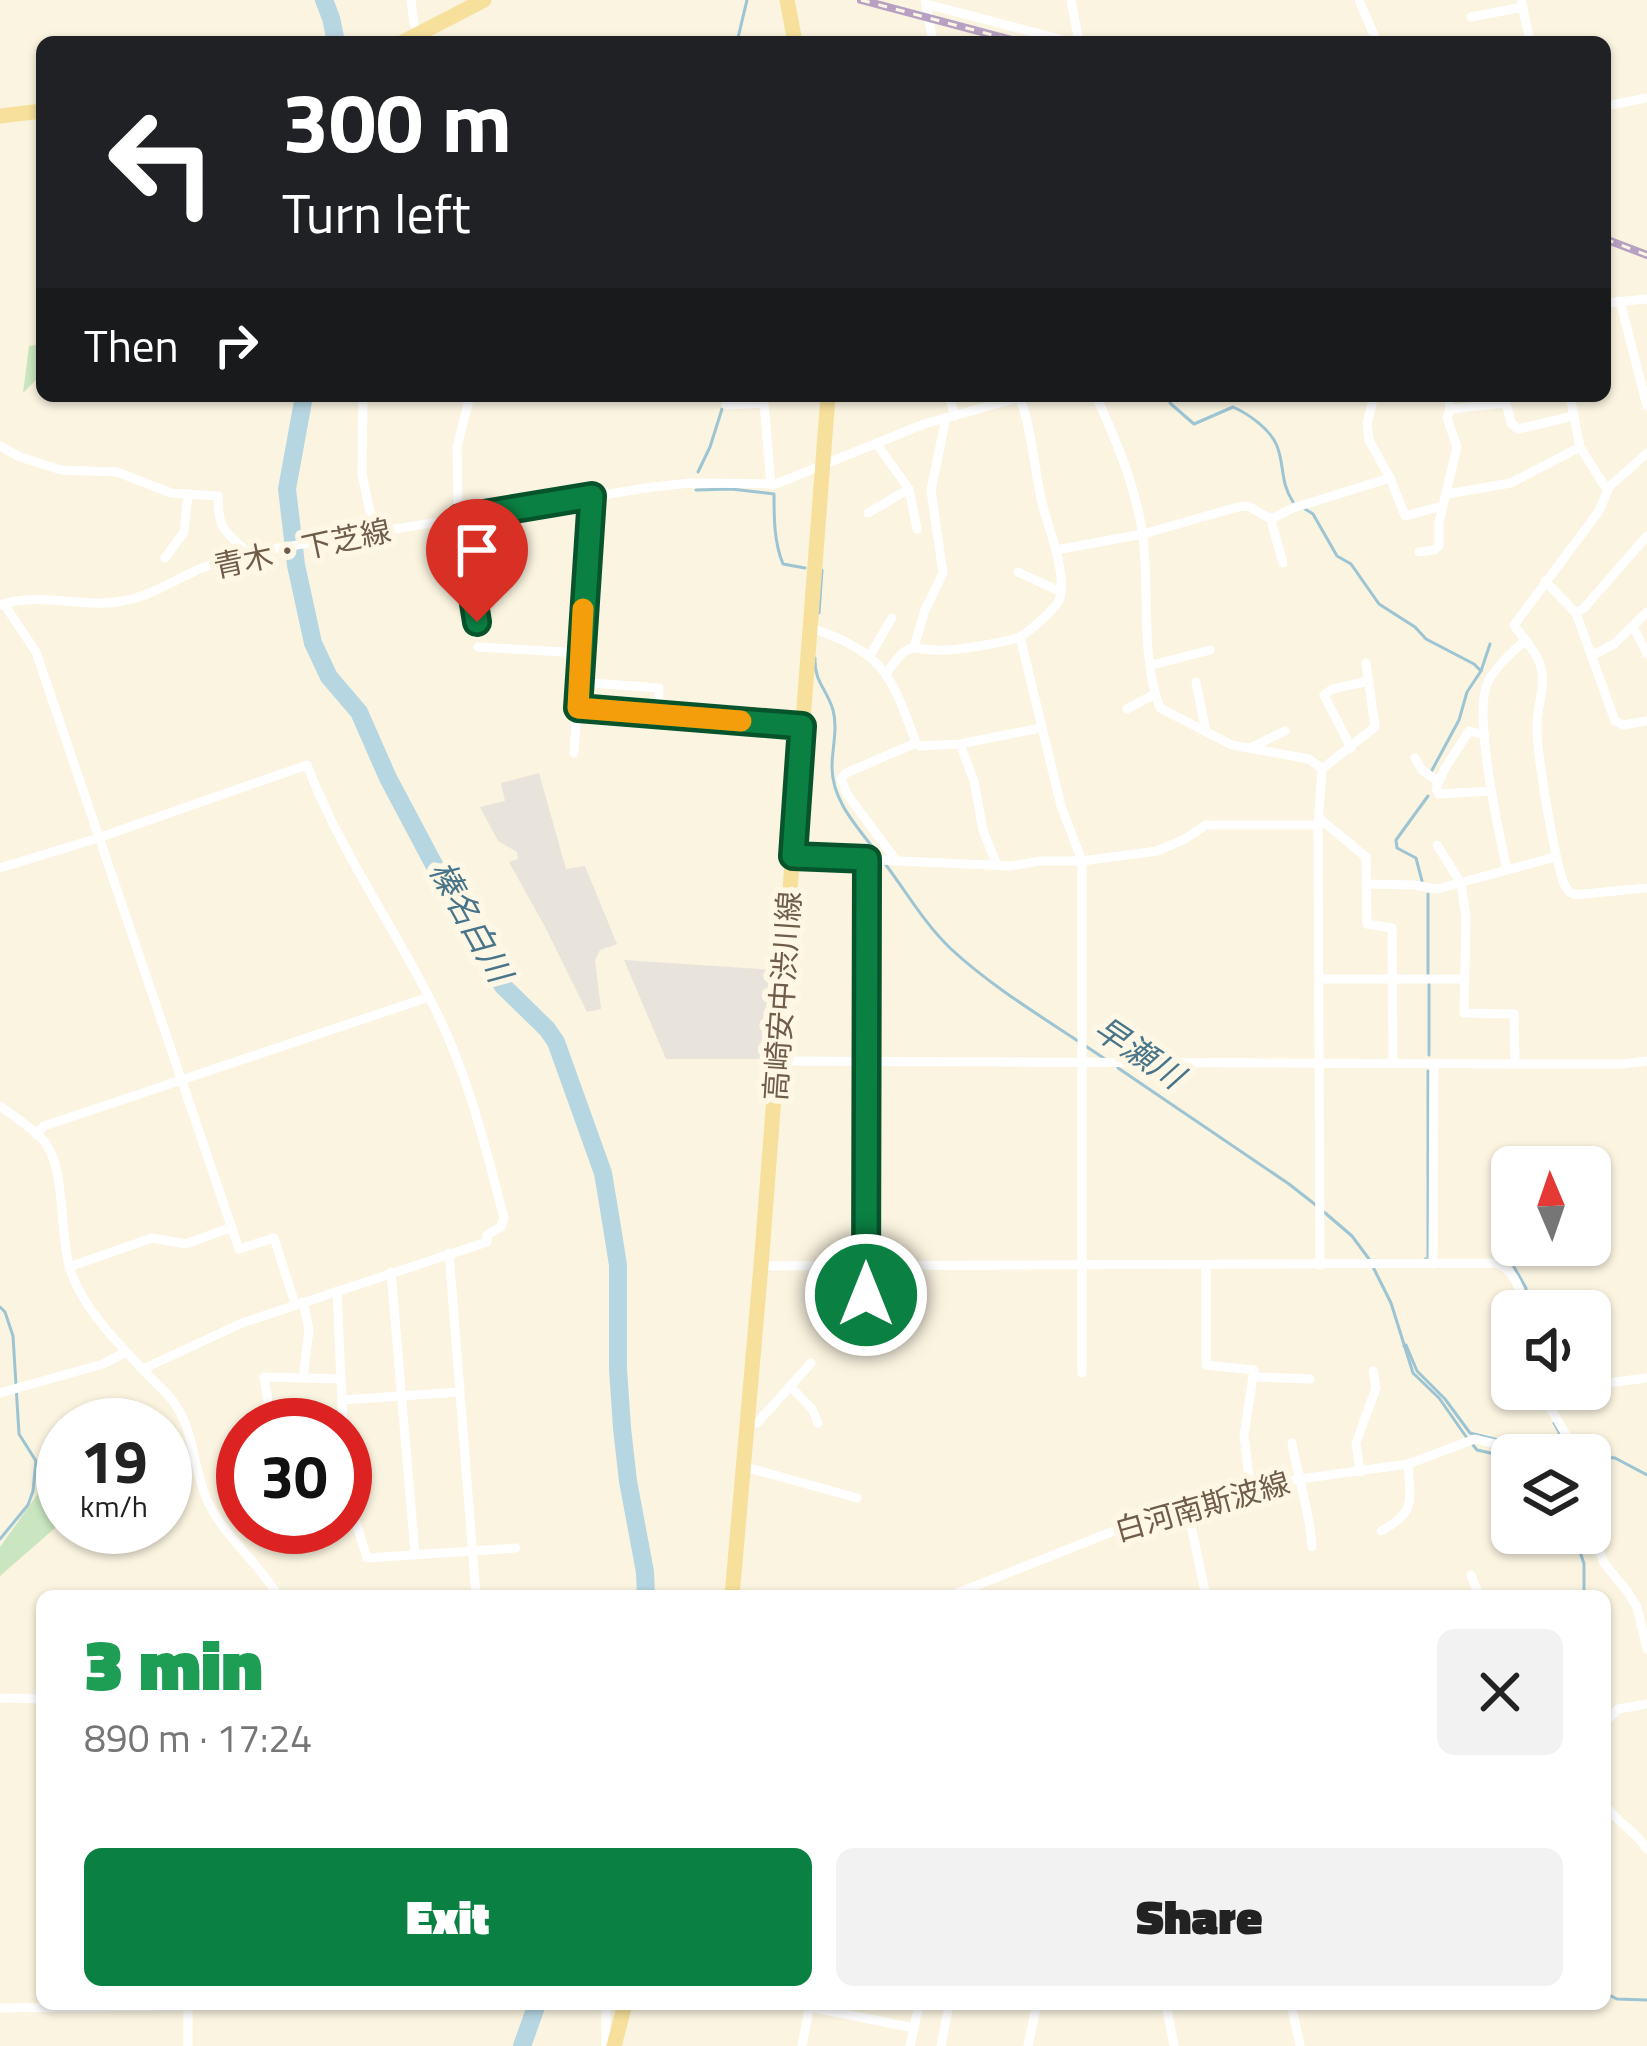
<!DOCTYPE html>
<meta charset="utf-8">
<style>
:root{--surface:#fff;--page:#f2f2f2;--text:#222;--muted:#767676;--accent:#0b8043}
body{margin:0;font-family:"Titillium Web","Noto Sans JP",sans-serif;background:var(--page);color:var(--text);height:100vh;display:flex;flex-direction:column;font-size:45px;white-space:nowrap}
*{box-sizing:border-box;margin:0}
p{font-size:39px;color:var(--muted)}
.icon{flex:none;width:66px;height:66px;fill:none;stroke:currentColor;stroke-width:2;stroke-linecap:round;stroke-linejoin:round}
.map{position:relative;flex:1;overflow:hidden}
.sheet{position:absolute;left:36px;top:1590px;width:1575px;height:420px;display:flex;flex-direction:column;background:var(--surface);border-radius:18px;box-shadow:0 3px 9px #0004}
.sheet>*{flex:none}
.banner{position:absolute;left:36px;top:36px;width:1575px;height:366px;border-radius:18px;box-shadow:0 3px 9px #0004;background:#202124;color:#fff;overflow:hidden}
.needle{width:78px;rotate:358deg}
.tools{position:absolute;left:1491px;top:1146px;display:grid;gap:24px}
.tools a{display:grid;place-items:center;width:120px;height:120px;border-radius:18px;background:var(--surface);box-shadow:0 3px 9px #0004;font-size:60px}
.speed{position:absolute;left:36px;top:1398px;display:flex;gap:24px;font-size:60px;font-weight:700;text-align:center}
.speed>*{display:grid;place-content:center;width:156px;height:156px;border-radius:50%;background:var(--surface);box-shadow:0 3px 9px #0004;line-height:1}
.speed small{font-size:30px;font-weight:400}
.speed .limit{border:18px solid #d22;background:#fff;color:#111}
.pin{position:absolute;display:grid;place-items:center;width:102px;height:102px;color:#fff;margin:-123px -51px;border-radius:50% 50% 50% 0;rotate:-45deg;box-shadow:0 0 12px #0007}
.pin .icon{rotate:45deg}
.me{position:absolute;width:132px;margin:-66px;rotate:0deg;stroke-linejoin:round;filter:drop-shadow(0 0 9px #0008)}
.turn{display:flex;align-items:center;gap:42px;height:252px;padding:0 48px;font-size:54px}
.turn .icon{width:156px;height:156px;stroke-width:2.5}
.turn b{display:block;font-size:84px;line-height:102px}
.then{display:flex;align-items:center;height:114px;padding:0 48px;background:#0003;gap:24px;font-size:45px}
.round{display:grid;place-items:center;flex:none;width:126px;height:126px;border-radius:18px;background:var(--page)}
.summary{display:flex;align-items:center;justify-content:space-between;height:204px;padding:0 48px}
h1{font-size:72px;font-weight:800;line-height:90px;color:#1e9e55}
.action{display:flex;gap:24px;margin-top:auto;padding:24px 48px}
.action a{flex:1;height:138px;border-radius:18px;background:var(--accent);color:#fff;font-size:48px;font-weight:800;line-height:138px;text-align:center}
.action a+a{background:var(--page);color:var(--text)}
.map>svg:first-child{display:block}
.industrial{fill:#e9e4db}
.green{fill:#cae6c0}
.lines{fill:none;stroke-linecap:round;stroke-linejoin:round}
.stream{stroke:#9dc4d3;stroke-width:3}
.river{stroke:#b6d6e2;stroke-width:18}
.street{stroke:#fff;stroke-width:9}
.primary{stroke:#f6e09b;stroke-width:15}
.rail-casing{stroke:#b7a0c2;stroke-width:8}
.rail{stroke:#fef7e5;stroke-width:3;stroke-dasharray:9;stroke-linecap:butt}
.route-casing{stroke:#07532c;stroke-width:30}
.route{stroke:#0b8043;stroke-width:21}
.slow{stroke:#f59e0b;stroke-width:21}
.labels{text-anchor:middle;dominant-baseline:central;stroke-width:12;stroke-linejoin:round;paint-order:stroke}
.street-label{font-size:30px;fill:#6f5c49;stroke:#fef7e5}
.water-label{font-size:33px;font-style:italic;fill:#487589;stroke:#fef7e5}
</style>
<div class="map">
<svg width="1647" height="2046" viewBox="0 0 1647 2046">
<rect width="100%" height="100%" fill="#faf4e0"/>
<g class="industrial">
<path d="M 539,773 L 566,869 L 585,866 L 617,944 L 600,950 L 595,960 L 601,1009 L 587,1012 L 545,927 L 509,862 L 518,859 L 517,852 L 498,841 L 480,807 L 505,801 L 501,783 Z"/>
<path d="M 624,960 L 774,970 L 768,1059 L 666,1059 Z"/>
</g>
<g class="green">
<path d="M 42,344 L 42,374 L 23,393 L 29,346 Z"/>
<path d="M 43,1474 L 63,1484 L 63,1521 L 0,1576 L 0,1547 L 37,1495 Z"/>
</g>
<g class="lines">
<g class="stream">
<path d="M 737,42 L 747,0"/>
<path d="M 1167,396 L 1171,404 L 1194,424 L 1233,407 C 1249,414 1271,430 1277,446 C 1285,467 1280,482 1293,502"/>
<path d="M 698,472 L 710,447 L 722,409"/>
<path d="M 696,490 L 731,489 L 774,494 C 774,518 774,542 783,564 L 805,568"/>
<path d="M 1302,507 L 1313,514 L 1337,556 L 1351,564 L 1379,604 L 1415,627 L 1426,639 L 1474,664 L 1481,671"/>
<path d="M 819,613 L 822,570"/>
<path d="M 815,658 C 814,682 827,689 833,710 C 838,728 832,749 832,767 C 832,803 860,829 880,857"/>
<path d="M 1431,772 L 1459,720 L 1467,692 L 1481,671 L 1490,644"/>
<path d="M 886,865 C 907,893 925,924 950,948 C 996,991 1054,1024 1105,1059"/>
<path d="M 1422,881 L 1416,858 L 1397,848 L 1396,840 L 1428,796"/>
<path d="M 1428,974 L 1428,894"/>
<path d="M 1429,984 L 1429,1055"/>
<path d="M 1118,1068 L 1289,1184 L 1317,1206"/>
<path d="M 1324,1212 L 1352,1236 L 1369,1259 L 1391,1303 L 1413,1373 L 1439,1398 L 1467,1438"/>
<path d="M 1425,1259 L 1428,1259 L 1428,1071"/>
<path d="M 1514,1267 L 1526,1288 L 1526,1311"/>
<path d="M 0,1307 L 5,1312 L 13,1336 L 19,1434 L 36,1461 L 33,1491 L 28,1505 L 0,1539"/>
<path d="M 1404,1346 L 1406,1345 L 1417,1371 L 1445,1399 L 1470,1433 L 1560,1455 L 1570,1452 L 1554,1423"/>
<path d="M 1533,1392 L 1543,1404"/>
<path d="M 1473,1445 L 1477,1450 L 1512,1458"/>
<path d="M 1580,1454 L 1585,1455"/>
<path d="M 1590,1456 L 1615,1458 L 1647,1475"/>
<path d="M 1574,1533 L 1584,1564 L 1584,1596"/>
<path d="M 1605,1993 L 1617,1999 L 1647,2000"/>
</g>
<g class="river">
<path d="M 324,0 L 331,18 L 336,42"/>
<path d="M 304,396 L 287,489 L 296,565 L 313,643 L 329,677 L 359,712 L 388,778 L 466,925 L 503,986 L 547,1029 L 556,1042 L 603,1173 L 610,1215 L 618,1265 L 618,1369 L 622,1428 L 628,1481 L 645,1572 L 646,1596"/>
<path d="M 522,2046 L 537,2004"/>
</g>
<g class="street">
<path d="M 411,0 L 414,24"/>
<path d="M 925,0 L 933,42"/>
<path d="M 1071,0 L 1079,42"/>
<path d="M 1359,0 L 1377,42"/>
<path d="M 1521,0 L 1530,42"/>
<path d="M 926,4 L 1071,42"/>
<path d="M 1471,17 L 1523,7"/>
<path d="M 1605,106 L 1647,98"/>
<path d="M 1620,301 L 1647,406"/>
<path d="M 1605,303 L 1647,299"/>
<path d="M 363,396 L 362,474 L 374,531"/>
<path d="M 470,396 L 457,447 L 458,506 L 477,622"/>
<path d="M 728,396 L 726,405 L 764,403 L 771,485"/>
<path d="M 949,396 L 955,416"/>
<path d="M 1096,396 C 1116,440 1134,482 1142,530 C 1151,588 1139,652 1160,708 L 1232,745 L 1309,759 L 1322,769 L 1318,825 L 1320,1265"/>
<path d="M 1374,396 L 1367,424 L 1369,440 L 1390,478 L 1405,516 L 1442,506"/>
<path d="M 1570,396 L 1580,447 L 1604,485 L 1609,487"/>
<path d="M 1450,409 L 1506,403 L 1511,423 L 1518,429 L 1574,416"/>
<path d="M 0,446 L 20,457 L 61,470 L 117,472 L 171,493 L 218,496 C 218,530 224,530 248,553"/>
<path d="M 1647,453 L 1609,487 L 1599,511 L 1514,625 C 1523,638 1535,649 1540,664 C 1547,686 1536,708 1537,730 C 1537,752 1556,875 1567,889 C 1572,896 1577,894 1584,894 L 1647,888"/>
<path d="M 909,489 L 917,529"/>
<path d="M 1447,494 L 1511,483 L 1580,447"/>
<path d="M 868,513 L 909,489 L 876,443"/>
<path d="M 1270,517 L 1283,563"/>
<path d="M 1056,550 L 1143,534 L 1238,507 L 1248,506 L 1267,517 L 1273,518 L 1293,508 L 1390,478"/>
<path d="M 1419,552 L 1434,550 L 1439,546 L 1439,522 L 1457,447 L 1447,418 L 1450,409 L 1449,396"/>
<path d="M 165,558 L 184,532 L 188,494"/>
<path d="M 1018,572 L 1061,592"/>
<path d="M 1545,581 L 1576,613 L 1615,721 L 1623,725 L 1647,721"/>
<path d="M 4,604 L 36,652 L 239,1249 L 274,1238 L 295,1304"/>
<path d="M 0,605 C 41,591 81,609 123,601 C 151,596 176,579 202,568 C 217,562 232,558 248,553 L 652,487 L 690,483 L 776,484 L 924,424 L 1025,396"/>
<path d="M 1576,613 L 1584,608 L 1647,536"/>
<path d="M 1633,626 L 1647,654"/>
<path d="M 809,627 C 884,653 890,672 916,743 L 920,746 L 960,744 L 1040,728"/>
<path d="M 1020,637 L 1061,806 L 1082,861 L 1082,1373"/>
<path d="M 478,647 L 580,653"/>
<path d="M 914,647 L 925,610 L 943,573 L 931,490 L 946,418"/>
<path d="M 1593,655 L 1614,644 L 1647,612"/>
<path d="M 869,657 L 892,618"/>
<path d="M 1152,665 L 1210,650"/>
<path d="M 887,673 C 912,635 911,653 948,650 C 963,649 1010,642 1021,636 C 1030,631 1058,607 1060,598 C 1066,572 1050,532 1043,507 C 1034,471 1033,434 1020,398"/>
<path d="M 578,682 L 659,688 L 658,715"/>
<path d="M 1196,682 L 1206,732"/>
<path d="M 577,708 L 803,726"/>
<path d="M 1127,709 L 1155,694"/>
<path d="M 1485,735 L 1469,731 L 1445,768 L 1436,789 L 1439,794 L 1491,791"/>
<path d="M 960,744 L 974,781 L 983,830 L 997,865"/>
<path d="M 1252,747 L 1285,731"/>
<path d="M 1351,748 L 1324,695 L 1332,689 L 1369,681"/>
<path d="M 574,753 L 592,497"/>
<path d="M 1415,758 L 1422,770 L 1438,781"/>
<path d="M 1322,769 L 1375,727 L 1366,663"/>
<path d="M 1320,819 L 1366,857 L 1367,924 L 1392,928 L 1393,1062"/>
<path d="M 1437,845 L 1461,883 L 1466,917 L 1464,1013 L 1514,1014 L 1515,1064"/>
<path d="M 793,856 L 1010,866 L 1041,861 L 1082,861 L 1157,851 L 1183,840 L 1206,825 L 1318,825"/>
<path d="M 895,859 L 847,794 L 841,779 L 846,773 L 916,743"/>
<path d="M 0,868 L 98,838 L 307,765 C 341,854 398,932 439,1017 C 470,1081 486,1150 504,1218 L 501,1227 L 487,1235 L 487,1242 L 242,1323 L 143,1369"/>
<path d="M 1507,870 C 1499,833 1472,713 1488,682 C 1496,666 1512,652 1526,640"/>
<path d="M 1366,884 L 1414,885 L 1437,889 L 1555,857"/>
<path d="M 1319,979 L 1464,979"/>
<path d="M 777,1061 L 1546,1064 L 1621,1064 L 1647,1061"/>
<path d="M 0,1106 C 15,1117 31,1127 44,1141 C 67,1168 58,1238 72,1275 C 87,1314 122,1347 150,1377 C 158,1385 168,1394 175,1404 C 195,1433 193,1469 207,1500 C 224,1537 258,1561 278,1596"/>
<path d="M 36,1134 L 44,1126 L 429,997"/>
<path d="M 449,1253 L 476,1596"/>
<path d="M 1433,1264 L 1434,1063"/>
<path d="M 1206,1265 L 1206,1365 L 1254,1370 L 1244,1435 L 1250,1486"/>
<path d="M 761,1266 L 1496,1263 C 1516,1271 1522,1291 1521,1311"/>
<path d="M 69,1267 L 152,1238 L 186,1244 L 232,1227"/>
<path d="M 391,1272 L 415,1554"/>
<path d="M 337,1291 L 343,1425"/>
<path d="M 303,1302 L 309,1330 L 303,1378"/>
<path d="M 865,1325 L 867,859"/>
<path d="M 1253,1377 L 1310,1379"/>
<path d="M 1590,1385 L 1647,1378"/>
<path d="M 790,1386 L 812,1409 L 818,1423"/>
<path d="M 1568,1389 L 1550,1392 L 1545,1399 L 1571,1443 L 1574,1455"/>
<path d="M 0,1393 L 103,1364 L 126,1352"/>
<path d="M 342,1400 L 460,1392"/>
<path d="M 268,1402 L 264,1377 L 341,1379"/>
<path d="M 748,1424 L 757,1423 L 811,1363"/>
<path d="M 1292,1443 C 1298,1479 1310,1511 1312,1547"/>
<path d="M 745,1467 L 857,1498"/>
<path d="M 1360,1472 L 1356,1443 L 1376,1388 L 1373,1371"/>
<path d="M 345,1487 L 367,1558 L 516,1548"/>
<path d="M 1187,1507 L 1206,1596"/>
<path d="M 1590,1526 L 1604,1563 L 1627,1591 L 1637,1607 L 1647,1649"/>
<path d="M 1381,1531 C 1417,1512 1410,1501 1408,1464"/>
<path d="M 1471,1575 L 1479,1596"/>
<path d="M 950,1596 L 1134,1523 L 1250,1486 L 1408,1464 L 1475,1439 L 1541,1455"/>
<path d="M 0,1698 L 42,1699"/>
<path d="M 1605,1722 L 1618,1709 L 1647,1704"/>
<path d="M 1605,1805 C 1617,1822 1635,1831 1647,1849"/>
<path d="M 188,2004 L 188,2046"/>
<path d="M 606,2004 L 606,2046"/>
<path d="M 1166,2004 L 1174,2046"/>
<path d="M 1291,2004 L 1300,2046"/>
<path d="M 810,2007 L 914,2028"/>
<path d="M 0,2008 L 188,2006"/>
<path d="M 802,2046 L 810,2004"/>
<path d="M 910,2046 L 919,2004"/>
<path d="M 941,2046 L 949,2004"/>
<path d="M 1028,2046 L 1037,2004"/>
</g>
<g class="primary">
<path d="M 787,0 L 795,42"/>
<path d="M 403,42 L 484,0"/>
<path d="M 0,116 L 42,111"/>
<path d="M 732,1596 L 761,1266 L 828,396"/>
<path d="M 614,2046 L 625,2004"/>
</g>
<defs>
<g id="rail">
<path d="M 861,0 L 1019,42"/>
<path d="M 1605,239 L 1647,255"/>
</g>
</defs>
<use href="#rail" class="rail-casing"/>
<use href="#rail" class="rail"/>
</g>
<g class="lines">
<defs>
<path id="route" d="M 477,622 L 460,518 L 592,496 L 578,708 L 802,726 L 793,856 L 867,859 L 866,1295"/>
</defs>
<use href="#route" class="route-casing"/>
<use href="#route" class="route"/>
<path class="slow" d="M 583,609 L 578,708 L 741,721"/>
</g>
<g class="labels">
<g class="street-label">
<text transform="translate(302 548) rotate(-12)">青木・下芝線</text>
<text transform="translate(782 996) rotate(-86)">高崎安中渋川線</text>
<text transform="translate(1202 1506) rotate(-16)">白河南斯波線</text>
</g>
<g class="water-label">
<text transform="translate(471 921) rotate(61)">榛名白川</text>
<text transform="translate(1139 1052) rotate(34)">早瀬川</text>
</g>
</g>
</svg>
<div class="tools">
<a><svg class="needle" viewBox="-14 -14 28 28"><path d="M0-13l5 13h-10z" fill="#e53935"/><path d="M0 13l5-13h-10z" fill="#767676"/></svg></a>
<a><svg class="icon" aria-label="sound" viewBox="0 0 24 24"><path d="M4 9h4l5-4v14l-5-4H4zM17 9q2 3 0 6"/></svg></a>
<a><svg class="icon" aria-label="layers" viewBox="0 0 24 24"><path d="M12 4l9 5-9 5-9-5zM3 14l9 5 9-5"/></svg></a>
</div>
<div class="speed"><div>19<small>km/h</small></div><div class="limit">30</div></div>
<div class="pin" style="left:477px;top:622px;background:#d93025"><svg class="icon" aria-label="arrive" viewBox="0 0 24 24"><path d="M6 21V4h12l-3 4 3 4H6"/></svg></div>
<svg class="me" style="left:866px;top:1295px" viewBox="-20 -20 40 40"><circle r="17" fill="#0b8043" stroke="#fff" stroke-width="3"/><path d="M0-11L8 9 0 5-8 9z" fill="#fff"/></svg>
<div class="banner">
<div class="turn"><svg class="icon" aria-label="left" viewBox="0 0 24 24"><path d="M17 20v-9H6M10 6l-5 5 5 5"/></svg><div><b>300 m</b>Turn left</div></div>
<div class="then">Then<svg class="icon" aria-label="right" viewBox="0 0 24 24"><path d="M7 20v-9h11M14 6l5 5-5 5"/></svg></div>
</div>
<section class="sheet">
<div class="summary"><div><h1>3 min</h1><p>890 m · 17:24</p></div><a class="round"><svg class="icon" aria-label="close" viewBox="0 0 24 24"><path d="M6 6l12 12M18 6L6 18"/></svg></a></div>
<div class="action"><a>Exit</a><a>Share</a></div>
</section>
</div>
